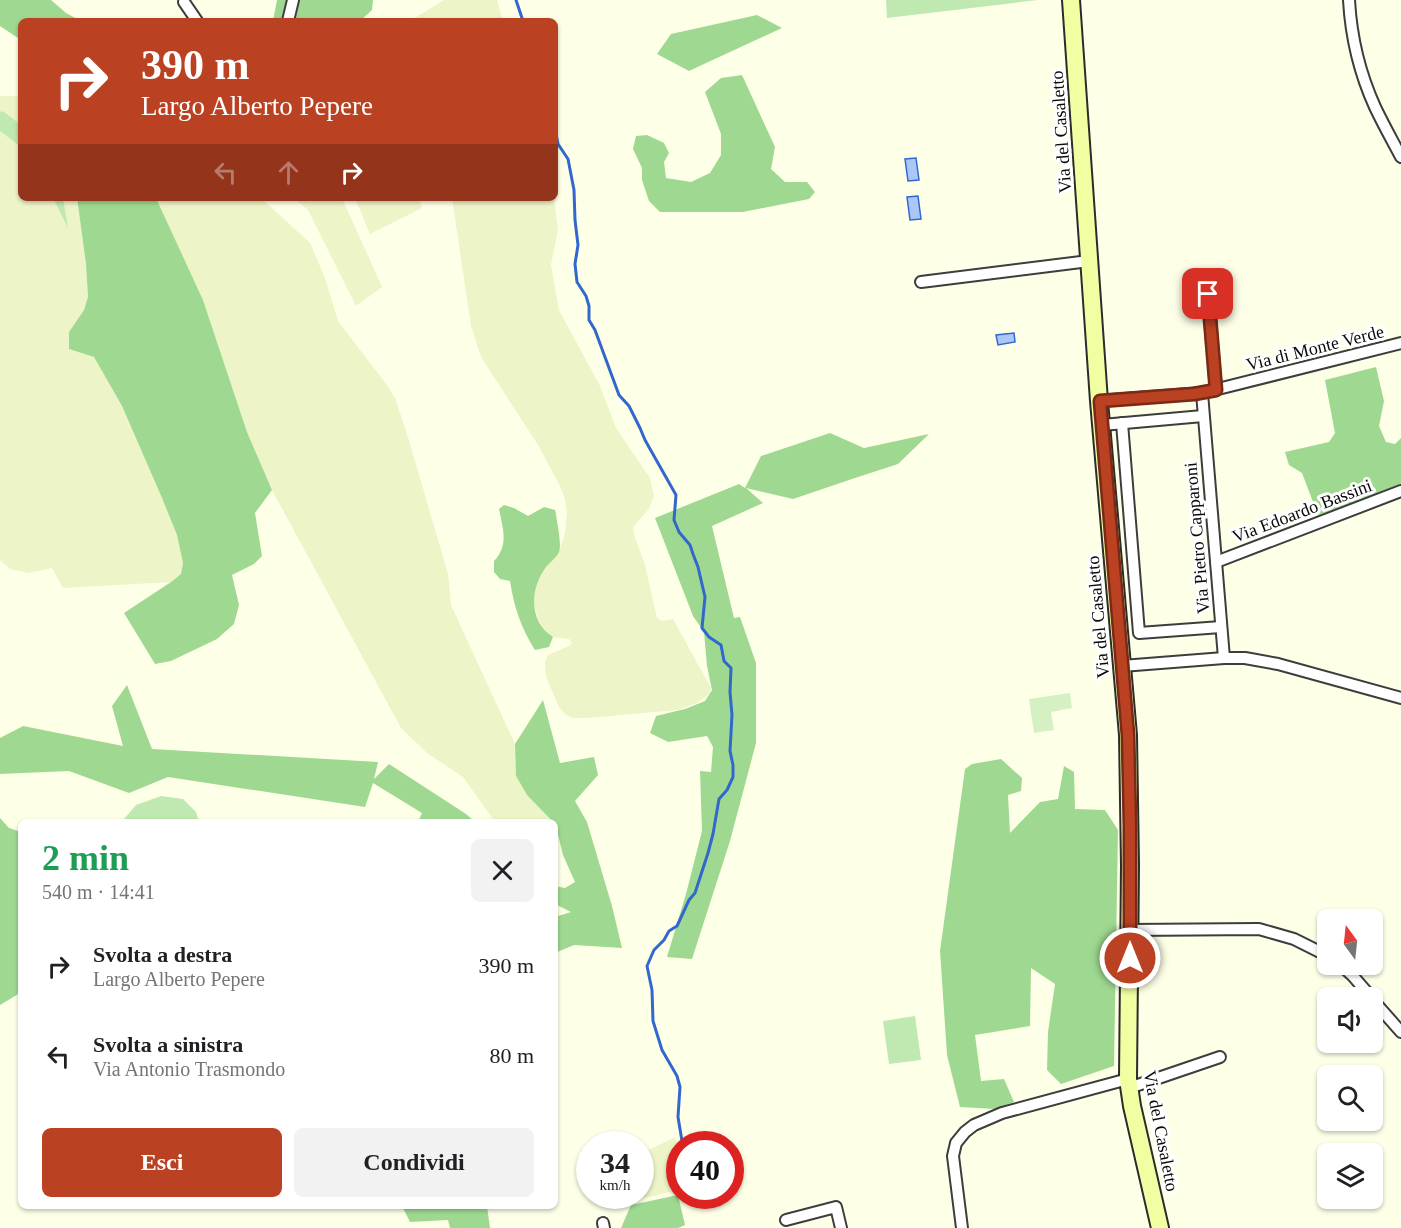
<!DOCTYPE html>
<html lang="it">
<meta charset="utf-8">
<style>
:root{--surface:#fff;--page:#f2f2f2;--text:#202124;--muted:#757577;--accent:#ba4122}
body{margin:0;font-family:"Times New Roman",serif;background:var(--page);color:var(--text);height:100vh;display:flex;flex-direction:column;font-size:22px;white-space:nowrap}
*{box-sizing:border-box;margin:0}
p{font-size:20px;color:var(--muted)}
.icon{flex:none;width:33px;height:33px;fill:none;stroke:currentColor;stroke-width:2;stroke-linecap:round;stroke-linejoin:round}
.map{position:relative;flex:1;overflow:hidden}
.details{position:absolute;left:18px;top:819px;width:540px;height:390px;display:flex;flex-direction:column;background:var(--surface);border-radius:9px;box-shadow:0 2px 4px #0004}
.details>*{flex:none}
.hud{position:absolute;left:18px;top:18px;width:540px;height:183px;border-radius:9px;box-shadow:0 2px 4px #0004;background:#ba4122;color:#fff;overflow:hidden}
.needle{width:39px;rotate:345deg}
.fabs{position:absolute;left:1317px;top:909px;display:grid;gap:12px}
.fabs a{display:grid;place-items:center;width:66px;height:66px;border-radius:9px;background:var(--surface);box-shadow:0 2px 4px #0004;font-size:30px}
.speed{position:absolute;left:576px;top:1131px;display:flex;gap:12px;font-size:30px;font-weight:700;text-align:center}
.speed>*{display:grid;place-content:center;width:78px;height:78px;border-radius:50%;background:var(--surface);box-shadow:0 2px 4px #0004;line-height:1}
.speed small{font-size:15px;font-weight:400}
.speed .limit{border:9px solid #d22;background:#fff;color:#111}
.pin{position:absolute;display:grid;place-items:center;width:51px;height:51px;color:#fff;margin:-26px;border-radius:12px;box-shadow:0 3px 9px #0006}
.me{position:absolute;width:66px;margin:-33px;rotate:0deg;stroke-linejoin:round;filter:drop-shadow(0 0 4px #0008)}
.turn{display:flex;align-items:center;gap:21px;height:126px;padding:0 24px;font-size:27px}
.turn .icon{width:78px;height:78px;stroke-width:2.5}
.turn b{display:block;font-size:42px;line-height:51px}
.lanes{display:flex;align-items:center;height:57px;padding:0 24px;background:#0003;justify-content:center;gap:30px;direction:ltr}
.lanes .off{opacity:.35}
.round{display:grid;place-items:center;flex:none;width:63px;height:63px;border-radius:9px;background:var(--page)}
.overview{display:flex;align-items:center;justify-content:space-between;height:102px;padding:0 24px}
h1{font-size:36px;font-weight:700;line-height:45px;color:#1e9e55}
.action{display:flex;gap:12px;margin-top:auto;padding:12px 24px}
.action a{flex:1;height:69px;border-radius:9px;background:var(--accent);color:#fff;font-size:24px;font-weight:700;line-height:69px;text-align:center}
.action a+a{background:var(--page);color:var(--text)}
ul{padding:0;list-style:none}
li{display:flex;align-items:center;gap:18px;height:90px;padding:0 24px}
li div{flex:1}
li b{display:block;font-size:22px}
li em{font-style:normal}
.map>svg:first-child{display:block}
.farmland{fill:#edf4c8}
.green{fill:#c0e8b1}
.forest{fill:#9fd991}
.pitch{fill:#d5f0c3}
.water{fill:#abc7f7;stroke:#3268ce;stroke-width:1.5}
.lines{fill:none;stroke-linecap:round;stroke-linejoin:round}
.stream{stroke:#3268ce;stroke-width:3}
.street-casing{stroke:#3d3d3d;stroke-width:14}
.secondary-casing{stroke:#2c2c2c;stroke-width:20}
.street{stroke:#fff;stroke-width:10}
.secondary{stroke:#f1ffa2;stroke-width:16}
.route-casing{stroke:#792a16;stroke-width:15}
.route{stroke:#ba4122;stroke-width:10}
.labels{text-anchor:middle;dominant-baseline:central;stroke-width:6;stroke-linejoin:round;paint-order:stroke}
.street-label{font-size:18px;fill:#0a0a0a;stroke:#fff}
</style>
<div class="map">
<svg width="1401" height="1228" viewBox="0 0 1401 1228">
<rect width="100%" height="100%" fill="#feffe7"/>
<g class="farmland">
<path d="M 444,0 L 497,0 L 503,21 L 410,21 Z"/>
<path d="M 0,96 L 21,96 L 21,125 L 3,111 L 0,112 Z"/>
<path d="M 0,131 L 21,147 L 21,198 L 53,198 L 67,225 L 63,198 L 77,198 L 86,264 L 88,297 L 84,310 L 69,332 L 69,349 L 94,357 L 122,406 L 162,498 L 177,535 L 183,563 L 181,574 L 171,582 L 63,588 L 52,568 L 29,573 L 10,569 L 0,560 Z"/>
<path d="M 156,198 L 261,198 L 310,243 L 325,278 L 338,321 L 387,385 L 395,398 L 408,437 L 448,574 L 451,605 L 515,744 L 516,776 L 527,795 L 548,817 L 548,822 L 495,822 L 463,777 L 427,753 L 401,728 L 272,490 L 247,432 L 203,300 Z"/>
<path d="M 294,198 L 342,198 L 382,287 L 356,306 L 308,210 Z"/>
<path d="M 355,198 L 419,198 L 422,208 L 370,234 Z"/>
<path d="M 452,198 L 554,198 L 558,230 L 551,265 L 559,310 L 600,386 L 616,428 L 650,478 L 654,496 L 649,509 L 633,527 L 634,535 L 645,565 L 657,618 L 662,621 L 673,619 L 711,688 L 709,694 L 697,703 L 678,710 L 588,718 L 572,718 L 565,714 L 559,707 L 546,677 L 545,662 L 548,655 L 569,646 L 572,643 L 569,639 L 553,637 L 545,632 L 538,619 L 533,601 L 538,581 L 544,568 L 556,557 L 560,549 L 565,533 L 567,513 L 565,499 L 560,486 L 538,445 L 481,357 L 471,326 Z"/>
<path d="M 675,1137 L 679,1152 L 679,1186 L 674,1191 L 636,1200 L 634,1196 L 640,1196 L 641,1154 Z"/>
</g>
<g class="green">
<path d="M 886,0 L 1038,0 L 887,18 Z"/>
<path d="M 3,111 L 21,125 L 21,147 L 0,131 L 0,112 Z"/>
<path d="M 53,198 L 63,198 L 68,228 Z"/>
<path d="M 161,796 L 183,799 L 196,812 L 199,822 L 123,822 L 124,819 L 136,805 Z"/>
<path d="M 915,1016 L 921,1060 L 889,1064 L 883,1021 Z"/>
</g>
<g class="forest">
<path d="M 0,0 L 51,0 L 66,13 L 81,21 L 21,21 L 21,40 L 0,26 Z"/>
<path d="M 277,0 L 373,0 L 372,10 L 360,21 L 273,21 Z"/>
<path d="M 757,15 L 782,28 L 689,71 L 657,54 L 671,34 Z"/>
<path d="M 742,75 L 775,147 L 771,169 L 785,182 L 807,182 L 815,192 L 809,199 L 743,212 L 660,212 L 649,201 L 642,180 L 642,168 L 633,149 L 636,136 L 647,135 L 664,143 L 669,153 L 664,162 L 666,178 L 691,182 L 710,173 L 721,155 L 721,134 L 705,92 L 721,78 Z"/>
<path d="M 77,198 L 156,198 L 203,300 L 247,432 L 272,490 L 255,513 L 262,556 L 254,564 L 232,575 L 239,605 L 234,624 L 217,639 L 171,661 L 155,664 L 124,613 L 171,582 L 181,574 L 183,563 L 177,535 L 162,498 L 122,406 L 94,357 L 69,349 L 69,332 L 84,310 L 88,297 L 86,264 Z"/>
<path d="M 1376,367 L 1384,401 L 1379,426 L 1386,442 L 1395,444 L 1401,438 L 1401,486 L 1318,515 L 1302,473 L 1289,465 L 1285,452 L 1329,442 L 1335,433 L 1325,380 Z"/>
<path d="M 830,433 L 864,448 L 929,434 L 898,464 L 855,478 L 793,499 L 746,488 L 763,503 L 712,526 L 734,618 L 740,617 L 756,663 L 756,743 L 730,841 L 692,959 L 667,957 L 686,894 L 702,831 L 700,771 L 711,772 L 713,747 L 707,736 L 668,742 L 650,733 L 656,716 L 685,709 L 705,701 L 712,690 L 707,666 L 704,632 L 693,616 L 655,518 L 739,484 L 745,488 L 761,456 Z"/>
<path d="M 504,505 L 514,508 L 528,516 L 544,507 L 555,510 L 556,514 C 557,524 562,544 559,552 C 556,559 548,563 544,570 C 530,591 529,622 553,637 L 549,647 L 535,650 C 521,628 514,607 510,581 L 500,579 L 494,572 L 494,561 C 509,545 503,529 499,509 Z"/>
<path d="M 127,685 L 152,749 L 378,762 L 374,779 L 389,764 L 466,814 L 475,822 L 418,822 L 422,813 L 373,783 L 365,807 L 168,777 L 129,793 L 69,771 L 0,774 L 0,738 L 23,726 L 123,746 L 112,706 Z"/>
<path d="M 543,700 L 560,763 L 594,757 L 598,775 L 575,801 L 587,822 L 612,906 L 622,948 L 574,945 L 555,953 L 555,917 L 571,912 L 555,904 L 555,886 L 565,888 L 575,882 L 563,855 L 555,822 L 553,822 L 527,795 L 516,776 L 515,744 Z"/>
<path d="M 1001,759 L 1022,778 L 1021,791 L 1008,795 L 1010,833 L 1040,802 L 1058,799 L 1064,766 L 1074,772 L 1075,809 L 1105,810 L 1118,830 L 1114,1066 L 1061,1084 L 1047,1070 L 1048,1032 L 1055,984 L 1031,968 L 1030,1026 L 975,1035 L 981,1081 L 1004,1079 L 1014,1102 L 995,1109 L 960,1107 L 947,1055 L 940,951 L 965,769 L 972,764 Z"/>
<path d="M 0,818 L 9,828 L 21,832 L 21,985 L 20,993 L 0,1005 Z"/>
<path d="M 678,1195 L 685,1225 L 678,1228 L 621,1228 L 631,1205 Z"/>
<path d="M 402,1206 L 487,1206 L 490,1228 L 450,1228 L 448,1220 L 410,1222 Z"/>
</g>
<path class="pitch" d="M 1070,693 L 1072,708 L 1051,712 L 1054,730 L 1034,733 L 1029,699 Z"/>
<g class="water">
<path d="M 916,158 L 919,180 L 908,181 L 905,159 Z"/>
<path d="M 918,196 L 921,219 L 910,220 L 907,197 Z"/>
<path d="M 1014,333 L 1015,342 L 998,345 L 996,335 Z"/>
</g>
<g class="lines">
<g class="stream">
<path d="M 516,0 L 523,21"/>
<path d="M 555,108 L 555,112"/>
<path d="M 555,129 L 558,144 L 568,159 L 574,190 L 575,220 L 578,245 L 575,264 L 577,282 L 586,296 L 589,306 L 589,320 L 595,330 L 619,395 L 629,406 L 640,428 L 645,440 L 676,495 L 674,520 L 679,532 L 690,545 L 693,554 L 698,567 L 705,597 L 702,628 L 709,637 L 721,645 L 724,661 L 731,668 L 730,692 L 732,715 L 730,751 L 733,765 L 733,777 L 727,790 L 719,799 L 713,834 L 708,853 L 695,893 L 689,900 L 677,926 L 669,931 L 664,940 L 654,950 L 647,966 L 652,990 L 653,1021 L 662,1050 L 677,1076 L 680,1087 L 678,1117 L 682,1141 L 684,1144"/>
</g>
<defs>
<g id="street">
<path d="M 1349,0 C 1351,36 1360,74 1375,107 C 1383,124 1392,140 1401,157"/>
<path d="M 184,2 L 197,21"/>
<path d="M 288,21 L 293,0"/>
<path d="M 921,282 L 1089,261"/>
<path d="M 1208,294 L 1216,390"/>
<path d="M 1202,393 L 1224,658"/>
<path d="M 1099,401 L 1202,393 L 1401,343"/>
<path d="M 1122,423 L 1139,633 L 1221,627"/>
<path d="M 1102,425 L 1203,416"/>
<path d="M 1216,562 L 1401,491"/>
<path d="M 1122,666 L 1224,658 L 1245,658 L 1278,664 L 1401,698"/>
<path d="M 1130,930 L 1259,929 L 1294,939 L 1328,956"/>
<path d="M 1340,964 L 1352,975 L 1372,998"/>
<path d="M 1372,999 L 1401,1032"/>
<path d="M 1129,1088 L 1220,1057"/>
<path d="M 786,1220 L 836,1207 L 841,1228"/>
<path d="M 603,1223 L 604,1228"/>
<path d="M 962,1228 L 953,1156 L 956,1143 L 965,1132 L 974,1125 L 1002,1113 L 1128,1079"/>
</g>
<path id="secondary" d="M 1071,0 L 1099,401 L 1128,735 L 1130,865 L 1128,1079 L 1132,1106 L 1160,1228"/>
</defs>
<use href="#street" class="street-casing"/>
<use href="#secondary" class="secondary-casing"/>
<use href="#street" class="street"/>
<use href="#secondary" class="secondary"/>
</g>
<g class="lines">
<defs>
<path id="route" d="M 1130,958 L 1130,826 L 1128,735 L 1100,401 L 1194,394 L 1216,390 L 1208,294"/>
</defs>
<use href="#route" class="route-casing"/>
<use href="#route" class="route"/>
</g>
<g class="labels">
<g class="street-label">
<text transform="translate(1061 132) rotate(-94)">Via del Casaletto</text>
<text transform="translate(1315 348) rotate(-14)">Via di Monte Verde</text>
<text transform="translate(1302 511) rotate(-21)">Via Edoardo Bassini</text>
<text transform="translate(1197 538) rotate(-95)">Via Pietro Capparoni</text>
<text transform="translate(1098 617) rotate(-95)">Via del Casaletto</text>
<text transform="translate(1161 1131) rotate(79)">Via del Casaletto</text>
</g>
</g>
</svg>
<div class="fabs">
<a><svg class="needle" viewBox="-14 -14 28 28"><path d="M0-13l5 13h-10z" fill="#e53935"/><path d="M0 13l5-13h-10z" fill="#757577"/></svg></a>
<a><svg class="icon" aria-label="sound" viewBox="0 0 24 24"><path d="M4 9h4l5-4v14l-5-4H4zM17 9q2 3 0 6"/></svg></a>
<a><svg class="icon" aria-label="search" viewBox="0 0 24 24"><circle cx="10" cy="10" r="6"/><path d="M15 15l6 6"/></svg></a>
<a><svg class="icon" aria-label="layers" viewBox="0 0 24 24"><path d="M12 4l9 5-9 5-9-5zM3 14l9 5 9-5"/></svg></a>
</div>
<div class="speed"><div>34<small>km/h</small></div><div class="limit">40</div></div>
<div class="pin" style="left:1208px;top:294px;background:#d93025"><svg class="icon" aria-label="arrive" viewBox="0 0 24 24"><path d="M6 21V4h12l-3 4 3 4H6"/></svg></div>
<svg class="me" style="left:1130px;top:958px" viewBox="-20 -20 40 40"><circle r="17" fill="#ba4122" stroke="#fff" stroke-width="3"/><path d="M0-11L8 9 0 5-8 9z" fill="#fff"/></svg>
<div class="hud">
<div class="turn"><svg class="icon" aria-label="right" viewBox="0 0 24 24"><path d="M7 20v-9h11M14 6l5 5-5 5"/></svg><div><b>390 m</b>Largo Alberto Pepere</div></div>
<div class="lanes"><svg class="icon off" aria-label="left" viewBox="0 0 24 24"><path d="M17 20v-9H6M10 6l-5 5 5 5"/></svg><svg class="icon off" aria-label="ahead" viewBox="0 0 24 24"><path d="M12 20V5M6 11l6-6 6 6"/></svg><svg class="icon" aria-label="right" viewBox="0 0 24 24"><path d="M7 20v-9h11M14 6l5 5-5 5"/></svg></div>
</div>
<section class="details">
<div class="overview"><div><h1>2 min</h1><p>540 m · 14:41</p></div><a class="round"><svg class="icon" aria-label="close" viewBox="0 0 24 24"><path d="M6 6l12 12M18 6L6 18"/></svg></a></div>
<ul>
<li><svg class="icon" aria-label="right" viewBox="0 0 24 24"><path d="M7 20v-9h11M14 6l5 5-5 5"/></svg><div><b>Svolta a destra</b><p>Largo Alberto Pepere</p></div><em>390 m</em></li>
<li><svg class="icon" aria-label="left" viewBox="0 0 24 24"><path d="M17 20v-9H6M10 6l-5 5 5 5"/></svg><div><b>Svolta a sinistra</b><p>Via Antonio Trasmondo</p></div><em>80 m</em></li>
</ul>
<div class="action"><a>Esci</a><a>Condividi</a></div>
</section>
</div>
